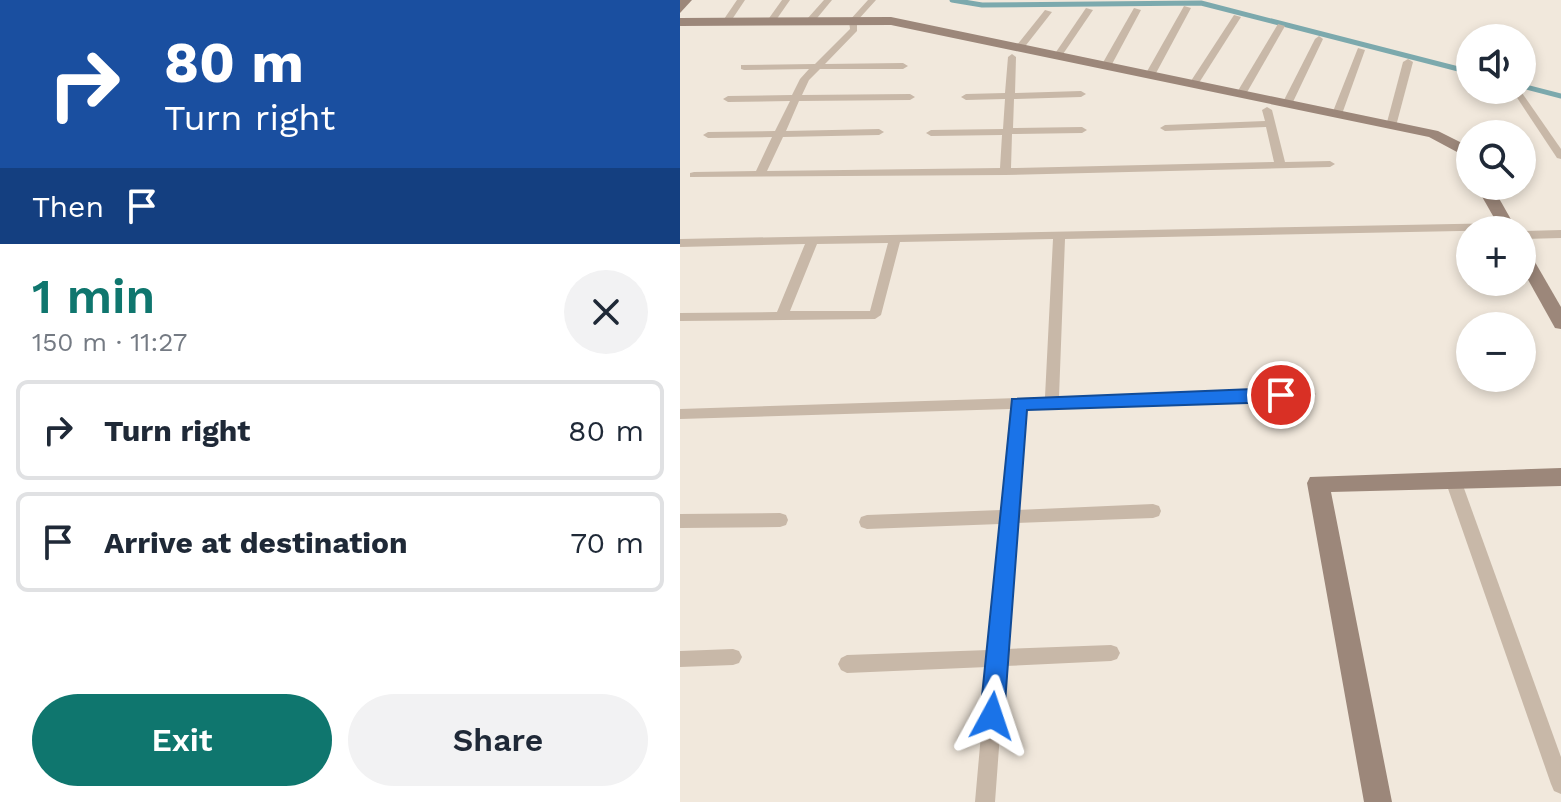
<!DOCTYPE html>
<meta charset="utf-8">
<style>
:root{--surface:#fff;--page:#f2f2f3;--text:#1f2937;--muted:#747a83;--line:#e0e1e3;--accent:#0f766e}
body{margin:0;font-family:"Work Sans",sans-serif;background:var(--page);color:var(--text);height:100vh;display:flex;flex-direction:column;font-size:30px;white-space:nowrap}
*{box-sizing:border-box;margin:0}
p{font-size:26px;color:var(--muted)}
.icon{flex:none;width:44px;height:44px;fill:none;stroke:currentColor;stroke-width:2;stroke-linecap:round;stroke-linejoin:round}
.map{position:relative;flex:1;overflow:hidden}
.sheet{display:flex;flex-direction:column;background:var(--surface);width:680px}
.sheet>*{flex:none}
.guide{background:#1a4fa0;color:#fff;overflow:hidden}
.buttons{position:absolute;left:776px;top:24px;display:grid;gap:16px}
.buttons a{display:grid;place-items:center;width:80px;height:80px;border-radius:50%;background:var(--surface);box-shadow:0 4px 12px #0003;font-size:40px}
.pin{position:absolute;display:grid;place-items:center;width:68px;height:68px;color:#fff;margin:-34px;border:4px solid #fff;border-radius:50%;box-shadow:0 2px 8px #0007}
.me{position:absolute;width:88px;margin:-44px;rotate:5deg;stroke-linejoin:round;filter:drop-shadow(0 0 6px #0008)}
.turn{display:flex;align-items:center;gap:28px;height:168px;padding:0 32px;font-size:36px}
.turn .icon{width:104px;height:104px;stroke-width:2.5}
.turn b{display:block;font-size:56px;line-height:68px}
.then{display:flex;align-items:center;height:76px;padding:0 32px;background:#0003;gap:16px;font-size:30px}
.round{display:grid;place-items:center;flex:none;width:84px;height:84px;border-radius:42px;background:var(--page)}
.headline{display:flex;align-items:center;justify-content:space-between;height:136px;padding:0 32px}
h1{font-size:48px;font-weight:600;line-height:60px;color:var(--accent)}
.action{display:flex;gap:16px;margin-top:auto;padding:16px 32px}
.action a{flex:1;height:92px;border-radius:48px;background:var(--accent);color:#fff;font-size:32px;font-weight:600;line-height:92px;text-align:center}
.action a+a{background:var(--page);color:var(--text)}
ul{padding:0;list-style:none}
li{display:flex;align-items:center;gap:24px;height:100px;margin:0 16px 12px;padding:0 16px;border:4px solid var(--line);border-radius:12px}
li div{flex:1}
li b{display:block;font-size:30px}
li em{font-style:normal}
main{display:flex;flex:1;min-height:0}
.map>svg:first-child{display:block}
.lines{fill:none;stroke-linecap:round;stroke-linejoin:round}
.stream{stroke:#7ca9ad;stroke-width:5}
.lane{fill:#c8b8a8;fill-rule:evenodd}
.secondary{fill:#9c877a;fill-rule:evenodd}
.route{fill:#1a73e8;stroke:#114b97;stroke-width:2}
</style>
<main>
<section class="sheet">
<div class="guide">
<div class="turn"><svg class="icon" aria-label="right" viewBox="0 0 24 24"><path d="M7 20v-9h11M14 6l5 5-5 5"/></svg><div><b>80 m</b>Turn right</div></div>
<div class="then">Then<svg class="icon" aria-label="arrive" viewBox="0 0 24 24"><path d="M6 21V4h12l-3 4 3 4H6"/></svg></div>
</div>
<div class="headline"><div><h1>1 min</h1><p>150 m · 11:27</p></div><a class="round"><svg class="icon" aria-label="close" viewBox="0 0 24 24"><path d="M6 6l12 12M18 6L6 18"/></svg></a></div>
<ul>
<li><svg class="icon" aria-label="right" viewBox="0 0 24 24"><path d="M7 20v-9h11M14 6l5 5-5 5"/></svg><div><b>Turn right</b></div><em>80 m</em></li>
<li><svg class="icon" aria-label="arrive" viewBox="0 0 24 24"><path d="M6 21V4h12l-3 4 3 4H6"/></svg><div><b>Arrive at destination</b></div><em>70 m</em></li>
</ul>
<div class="action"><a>Exit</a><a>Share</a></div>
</section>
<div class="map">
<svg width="881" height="802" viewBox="0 0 881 802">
<rect width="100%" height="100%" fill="#f1e8dc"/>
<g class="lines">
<g class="stream">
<path d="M 272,0 L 302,5 L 521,3 L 790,72"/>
<path d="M 842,86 L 881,96"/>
</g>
<g class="lane">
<path d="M 57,0 L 65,0 L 49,24 L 43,24 L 42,22 Z"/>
<path d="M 102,0 L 110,0 L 94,23 L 88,23 L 87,21 Z"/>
<path d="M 144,0 L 152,0 L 133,23 L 127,23 L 127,19 Z"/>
<path d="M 188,0 L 196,0 L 177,21 L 177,31 L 145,64 L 223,63 L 228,66 L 223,69 L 140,69 L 129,80 L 122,95 L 230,94 L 235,97 L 230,100 L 119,101 L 106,131 L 199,129 L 204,132 L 199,135 L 103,137 L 87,171 L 320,168 L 322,135 L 251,136 L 246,133 L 251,130 L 323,129 L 325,99 L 286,100 L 281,97 L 286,94 L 325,93 L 328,57 L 332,54 L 336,57 L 335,93 L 401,91 L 406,94 L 401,97 L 334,99 L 333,128 L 402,127 L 407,130 L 402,133 L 332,134 L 331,168 L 594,162 L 586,127 L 485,131 L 480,128 L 485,125 L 585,121 L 582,110 L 587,107 L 592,110 L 605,162 L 650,161 L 655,164 L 650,167 L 325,175 L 10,177 L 10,173 L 14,172 L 76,171 L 92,137 L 28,138 L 23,135 L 28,132 L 95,131 L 110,101 L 48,102 L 43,99 L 48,96 L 112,95 L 120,79 L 129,69 L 64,70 L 61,69 L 61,65 L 135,64 L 170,29 L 169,21 Z"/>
<path d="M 504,6 L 511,8 L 475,75 L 467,77 L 465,75 Z"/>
<path d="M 406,8 L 413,10 L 381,57 L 375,57 L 374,55 Z"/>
<path d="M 454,8 L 461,10 L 431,66 L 423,68 L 421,66 Z"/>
<path d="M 365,10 L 372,12 L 343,49 L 337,49 L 337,45 Z"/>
<path d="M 554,15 L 561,17 L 517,86 L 511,86 L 509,84 Z"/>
<path d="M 598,24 L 605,26 L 566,94 L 558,96 L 556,94 Z"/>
<path d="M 639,36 L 643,39 L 612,104 L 604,106 L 602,104 L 635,39 Z"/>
<path d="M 678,48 L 685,50 L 662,114 L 654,116 L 652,114 Z"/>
<path d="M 728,59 L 733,62 L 716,126 L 707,128 L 706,126 L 723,62 Z"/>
<path d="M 832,90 L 840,90 L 881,149 L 881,159 L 877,158 Z"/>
<path d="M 827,223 L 833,227 L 831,230 L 385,239 L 379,397 L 629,389 L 636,394 L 629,399 L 345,408 L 337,510 L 473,504 L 479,506 L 481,511 L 479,516 L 473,518 L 336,523 L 326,649 L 431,645 L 437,647 L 440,653 L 437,659 L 431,661 L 325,666 L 315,802 L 295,802 L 307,667 L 167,673 L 161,670 L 158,664 L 161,658 L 167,655 L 309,650 L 320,524 L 187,529 L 181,527 L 179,522 L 181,517 L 187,515 L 321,510 L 330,409 L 0,419 L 0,409 L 365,397 L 373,239 L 220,242 L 201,315 L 195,319 L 0,321 L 0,313 L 97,312 L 125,244 L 0,247 L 0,239 ZM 208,243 L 190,311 L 110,311 L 137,244 Z"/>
<path d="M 881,230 L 881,238 L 842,239 L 842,231 Z"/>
<path d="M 773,474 L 778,476 L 781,480 L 881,757 L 881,794 L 874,791 L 871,784 L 765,480 L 768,476 Z"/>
<path d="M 100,513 L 106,515 L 108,520 L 106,525 L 100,527 L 0,528 L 0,514 Z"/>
<path d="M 53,649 L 59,651 L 62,657 L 59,663 L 53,665 L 0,667 L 0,651 Z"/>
</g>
<g class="secondary">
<path d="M 0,0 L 12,0 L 0,13 Z"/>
<path d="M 211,17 L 758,131 L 788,146 L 790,166 L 785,164 L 777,152 L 749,137 L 211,25 L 0,26 L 0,18 Z"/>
<path d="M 796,186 L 812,186 L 837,230 L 821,230 Z"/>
<path d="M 842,249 L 848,250 L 881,307 L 881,329 L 875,328 L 842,269 Z"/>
<path d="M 881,468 L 881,486 L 651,492 L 712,802 L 684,802 L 627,483 L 630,477 Z"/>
</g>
</g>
<path class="route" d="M 601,388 L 610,395 L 601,402 L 347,410 L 324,716 L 321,724 L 312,728 L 304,724 L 300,716 L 332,399 Z"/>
</svg>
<div class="buttons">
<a><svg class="icon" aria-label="sound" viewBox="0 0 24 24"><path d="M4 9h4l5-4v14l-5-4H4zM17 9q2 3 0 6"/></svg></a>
<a><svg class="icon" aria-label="search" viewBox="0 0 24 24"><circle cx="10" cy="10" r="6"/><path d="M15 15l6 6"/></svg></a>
<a>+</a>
<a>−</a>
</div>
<div class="pin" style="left:601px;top:395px;background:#d93025"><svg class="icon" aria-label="arrive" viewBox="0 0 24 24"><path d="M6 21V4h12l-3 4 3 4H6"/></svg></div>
<svg class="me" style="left:312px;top:716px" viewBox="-20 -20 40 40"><path d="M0-17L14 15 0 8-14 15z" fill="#1a73e8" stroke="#fff" stroke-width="4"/></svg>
</div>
</main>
